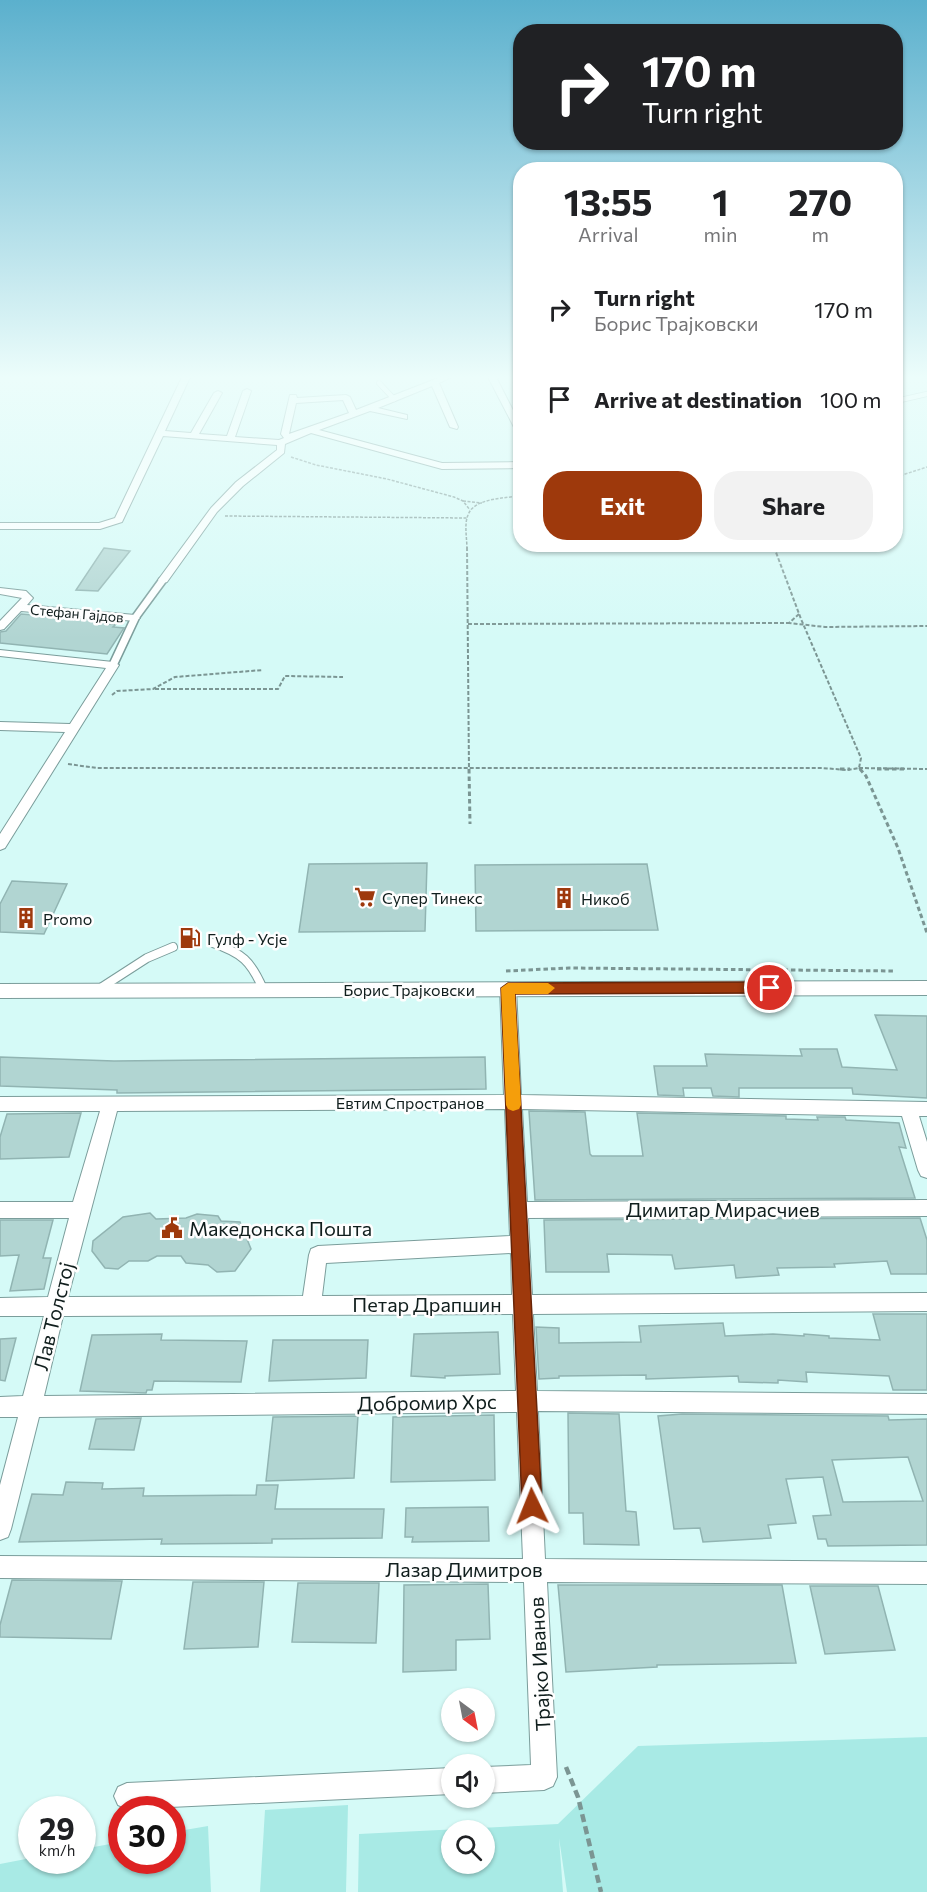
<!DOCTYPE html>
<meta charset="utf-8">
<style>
:root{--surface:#fff;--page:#f2f2f2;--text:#202124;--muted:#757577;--accent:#9e390c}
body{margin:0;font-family:Commissioner,sans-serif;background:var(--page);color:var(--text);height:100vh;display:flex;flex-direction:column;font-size:22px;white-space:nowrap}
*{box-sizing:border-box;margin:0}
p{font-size:20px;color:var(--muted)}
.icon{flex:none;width:33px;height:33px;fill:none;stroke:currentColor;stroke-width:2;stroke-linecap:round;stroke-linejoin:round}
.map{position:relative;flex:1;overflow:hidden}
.panel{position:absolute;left:513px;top:162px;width:390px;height:390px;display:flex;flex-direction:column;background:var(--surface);border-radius:24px;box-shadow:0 2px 4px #0004}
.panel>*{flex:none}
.top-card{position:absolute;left:513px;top:24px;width:390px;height:126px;border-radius:24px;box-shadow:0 2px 4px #0004;background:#202124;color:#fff;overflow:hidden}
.needle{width:39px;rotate:148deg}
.fabs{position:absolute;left:441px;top:1688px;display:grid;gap:12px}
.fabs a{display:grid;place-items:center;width:54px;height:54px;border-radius:50%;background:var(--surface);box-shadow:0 2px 4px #0004;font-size:30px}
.speed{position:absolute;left:18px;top:1796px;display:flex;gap:12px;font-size:30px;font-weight:700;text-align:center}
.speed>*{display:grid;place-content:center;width:78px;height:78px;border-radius:50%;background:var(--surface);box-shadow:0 2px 4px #0004;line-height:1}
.speed small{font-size:15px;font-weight:400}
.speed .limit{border:9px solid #d22;background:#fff;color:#111}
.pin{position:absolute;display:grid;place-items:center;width:51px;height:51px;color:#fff;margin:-26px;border:3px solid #fff;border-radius:50%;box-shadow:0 2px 6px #0007}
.me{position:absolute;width:66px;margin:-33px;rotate:358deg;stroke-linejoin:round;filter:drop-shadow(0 0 4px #0008)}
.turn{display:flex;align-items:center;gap:21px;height:126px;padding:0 30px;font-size:27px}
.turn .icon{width:78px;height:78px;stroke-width:2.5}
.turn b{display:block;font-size:42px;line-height:51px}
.eta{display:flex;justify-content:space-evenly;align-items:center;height:102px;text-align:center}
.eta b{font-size:36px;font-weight:700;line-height:42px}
.cta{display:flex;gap:12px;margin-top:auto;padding:12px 30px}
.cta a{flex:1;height:69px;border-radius:24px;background:var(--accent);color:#fff;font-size:24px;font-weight:700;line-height:69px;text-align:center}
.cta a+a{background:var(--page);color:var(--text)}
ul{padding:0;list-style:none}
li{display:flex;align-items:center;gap:18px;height:90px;padding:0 30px}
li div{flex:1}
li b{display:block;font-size:22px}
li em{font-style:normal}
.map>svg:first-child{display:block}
.green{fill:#a8eae5;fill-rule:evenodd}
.building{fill:#b1d5d2;stroke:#91b4b2;stroke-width:1.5;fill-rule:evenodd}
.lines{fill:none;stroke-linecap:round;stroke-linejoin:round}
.service-far1-casing{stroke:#7b9d9b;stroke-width:6}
.service-casing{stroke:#7b9d9b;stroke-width:10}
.pedestrian-casing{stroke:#7b9d9b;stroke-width:3}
.minor-casing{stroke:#7b9d9b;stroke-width:2}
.tertiary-casing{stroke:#7b9d9b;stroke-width:2}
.path-far3{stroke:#7b9593;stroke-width:1.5;stroke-dasharray:3 1.5;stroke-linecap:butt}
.path-far2{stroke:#7b9593;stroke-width:2;stroke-dasharray:4 2;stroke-linecap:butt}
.path-far1{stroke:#7b9593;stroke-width:3;stroke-dasharray:4.5 3;stroke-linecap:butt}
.path{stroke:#7b9593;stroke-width:4.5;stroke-dasharray:8 4.5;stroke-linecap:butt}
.service-far1{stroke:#fff;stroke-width:4.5}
.service{stroke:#fff;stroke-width:8}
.pedestrian{fill:#fff;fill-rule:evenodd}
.minor{fill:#fff;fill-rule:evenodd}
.tertiary{fill:#fff;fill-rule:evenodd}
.route{fill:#9e390c;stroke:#672508;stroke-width:1.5}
.slow{fill:#f59e0b}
.labels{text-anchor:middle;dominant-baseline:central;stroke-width:5;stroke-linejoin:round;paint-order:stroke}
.far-street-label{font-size:14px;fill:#101e1d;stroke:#fefefe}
.poi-label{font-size:16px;fill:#101e1d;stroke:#fefefe;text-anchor:start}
.street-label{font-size:16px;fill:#101e1d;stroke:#fefefe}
.near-street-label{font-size:20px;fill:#101e1d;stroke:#fefefe}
.near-poi-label{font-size:20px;fill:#101e1d;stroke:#fefefe;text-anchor:start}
</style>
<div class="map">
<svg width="927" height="1892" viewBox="0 0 927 1892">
<rect width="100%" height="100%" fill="#d5faf7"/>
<g class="green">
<path d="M 927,1737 L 927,1892 L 567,1892 L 559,1838 L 563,1892 L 358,1892 L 359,1834 L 558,1824 L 638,1746 ZM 452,1830 L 484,1830 L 484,1863 L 452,1863 Z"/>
<path d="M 348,1805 L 346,1892 L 260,1892 L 265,1810 Z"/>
<path d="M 208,1826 L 211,1892 L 0,1892 L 0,1864 L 31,1858 L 82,1860 L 83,1849 L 121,1842 L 122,1860 L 172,1860 L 173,1832 Z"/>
</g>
<g class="building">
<path d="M 104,548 L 130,551 L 98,591 L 76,590 Z"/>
<path d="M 21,614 L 111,621 L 108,624 L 116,624 L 113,627 L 124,628 L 107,654 L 0,643 L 0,632 L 6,631 Z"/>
<path d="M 427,863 L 425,931 L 299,932 L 309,864 Z"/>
<path d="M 647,864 L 658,930 L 476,931 L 475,865 Z"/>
<path d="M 12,881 L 67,884 L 44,934 L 0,932 L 0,904 Z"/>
<path d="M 875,1015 L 927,1016 L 927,1098 L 853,1094 L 852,1088 L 739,1088 L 739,1097 L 713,1096 L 711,1088 L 683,1088 L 684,1096 L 658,1095 L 654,1066 L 707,1066 L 705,1054 L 802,1056 L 800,1049 L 837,1049 L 842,1067 L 897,1070 Z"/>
<path d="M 0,1057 L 114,1061 L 485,1057 L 486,1089 L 117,1093 L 117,1090 L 0,1086 Z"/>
<path d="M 529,1111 L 585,1112 L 590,1154 L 592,1156 L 643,1156 L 637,1113 L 786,1116 L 786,1119 L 818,1120 L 817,1117 L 845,1117 L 846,1120 L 899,1123 L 906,1148 L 899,1147 L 915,1198 L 535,1200 Z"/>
<path d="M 81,1113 L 69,1157 L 0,1159 L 0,1137 L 7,1114 Z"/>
<path d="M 150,1213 L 156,1219 L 186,1218 L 197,1214 L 218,1216 L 221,1221 L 240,1222 L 251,1249 L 235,1271 L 217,1272 L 208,1265 L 186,1263 L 181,1256 L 157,1256 L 148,1261 L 129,1261 L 118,1269 L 105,1268 L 92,1251 L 93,1241 L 123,1217 Z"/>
<path d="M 920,1218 L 927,1240 L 927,1274 L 891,1274 L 887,1261 L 834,1264 L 835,1267 L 777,1268 L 779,1275 L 736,1278 L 734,1265 L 675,1269 L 672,1255 L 607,1254 L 609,1272 L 546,1272 L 544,1220 Z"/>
<path d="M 0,1220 L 53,1220 L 43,1258 L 51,1258 L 44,1289 L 10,1291 L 19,1255 L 0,1256 Z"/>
<path d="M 873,1314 L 927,1314 L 927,1390 L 893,1390 L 889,1376 L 806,1372 L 807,1382 L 778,1380 L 778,1383 L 739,1382 L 738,1376 L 646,1379 L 646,1375 L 559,1376 L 559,1378 L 539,1379 L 536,1327 L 559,1328 L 559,1343 L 641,1342 L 639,1326 L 723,1323 L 725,1336 L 773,1334 L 804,1336 L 804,1334 L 829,1336 L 829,1338 L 880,1340 Z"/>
<path d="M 498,1332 L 500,1374 L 445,1376 L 445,1378 L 411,1376 L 414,1334 Z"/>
<path d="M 162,1334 L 161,1340 L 247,1341 L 241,1382 L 154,1381 L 152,1390 L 147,1390 L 146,1393 L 80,1391 L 92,1335 Z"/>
<path d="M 16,1338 L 5,1381 L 0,1380 L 0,1339 Z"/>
<path d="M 273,1340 L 368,1340 L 366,1378 L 269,1381 Z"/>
<path d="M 568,1413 L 619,1414 L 626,1511 L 636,1512 L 639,1545 L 584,1544 L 583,1513 L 569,1513 Z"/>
<path d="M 682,1414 L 888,1416 L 889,1420 L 927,1419 L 927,1545 L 828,1546 L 826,1539 L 818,1539 L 813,1516 L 831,1515 L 823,1477 L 786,1479 L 796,1523 L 768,1525 L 771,1538 L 703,1542 L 700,1528 L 674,1529 L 658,1416 ZM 908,1457 L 923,1501 L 843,1502 L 832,1460 Z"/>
<path d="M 494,1415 L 495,1480 L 391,1482 L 393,1417 Z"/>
<path d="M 358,1416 L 354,1478 L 266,1481 L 273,1417 Z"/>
<path d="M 141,1418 L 134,1450 L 89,1449 L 96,1419 Z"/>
<path d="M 66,1482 L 103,1483 L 102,1489 L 144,1488 L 143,1496 L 256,1495 L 257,1485 L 278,1485 L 275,1509 L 384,1509 L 382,1538 L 272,1539 L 272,1543 L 161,1544 L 162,1539 L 19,1542 L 32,1494 L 63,1495 Z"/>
<path d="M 488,1507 L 489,1541 L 412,1542 L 413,1537 L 405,1537 L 406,1508 Z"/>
<path d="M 12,1580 L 122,1581 L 111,1639 L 0,1637 L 0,1625 Z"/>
<path d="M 193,1582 L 264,1582 L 258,1647 L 184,1649 Z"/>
<path d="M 298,1583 L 379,1583 L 376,1643 L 292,1642 Z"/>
<path d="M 488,1584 L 490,1639 L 456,1640 L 456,1670 L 403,1672 L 404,1585 Z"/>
<path d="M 558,1585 L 782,1585 L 796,1663 L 657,1665 L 657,1667 L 566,1672 Z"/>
<path d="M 810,1586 L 878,1586 L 895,1650 L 825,1654 Z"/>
</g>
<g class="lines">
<defs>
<g id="service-far1">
<path d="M 379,383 L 394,399"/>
<path d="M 896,401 L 927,394"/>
</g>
<g id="service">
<path d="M 213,943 C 242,953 251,961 263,989"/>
<path d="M 99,989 L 147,958 L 173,947"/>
</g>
<path id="pedestrian" d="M 160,578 L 167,580 L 139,618 L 117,665 L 113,667 L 110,667 L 109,665 L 131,618 Z"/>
<g id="minor">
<path d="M 183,375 L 191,375 L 165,431 L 191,433 L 214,393 L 218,391 L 222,393 L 199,434 L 227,436 L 243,391 L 247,389 L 251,391 L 235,437 L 279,440 L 284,438 L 281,434 L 290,395 L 296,395 L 297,398 L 346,395 L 350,397 L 356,410 L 446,375 L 456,375 L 439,383 L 458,427 L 457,429 L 450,427 L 432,386 L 378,408 L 407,415 L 407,419 L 370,411 L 319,430 L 442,463 L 520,462 L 520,468 L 442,469 L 311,433 L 285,444 L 284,453 L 243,486 L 217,512 L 167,582 L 163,583 L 158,580 L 211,508 L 236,482 L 277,450 L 277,445 L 163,436 L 122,522 L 100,529 L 0,529 L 0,523 L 99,523 L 115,518 ZM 343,400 L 349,413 L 289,434 L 296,403 Z"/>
<path d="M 487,375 L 495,375 L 520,424 L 520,433 L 516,431 Z"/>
<path d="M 0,588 L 26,591 L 33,598 L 27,605 L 135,615 L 140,618 L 135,621 L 21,611 L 4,629 L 0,630 L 0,621 L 22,598 L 0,594 Z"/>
<path d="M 0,650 L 113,662 L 119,665 L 5,848 L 0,850 L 0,834 L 65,732 L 0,730 L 0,722 L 70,724 L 106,668 L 0,656 Z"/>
<path d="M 508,982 L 513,984 L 516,988 L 521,1095 L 927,1102 L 927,1116 L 919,1116 L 927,1142 L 927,1178 L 921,1176 L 918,1170 L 902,1116 L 522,1109 L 527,1202 L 927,1200 L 927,1216 L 528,1218 L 532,1295 L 927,1293 L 927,1311 L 533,1314 L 537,1391 L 927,1394 L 927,1414 L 538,1411 L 545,1559 L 927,1562 L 927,1584 L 547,1582 L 557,1777 L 553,1786 L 544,1790 L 484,1793 L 484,1767 L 531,1765 L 524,1582 L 0,1578 L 0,1556 L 523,1559 L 517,1412 L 39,1417 L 11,1529 L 8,1537 L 0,1540 L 0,1485 L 18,1417 L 0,1417 L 0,1397 L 23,1396 L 44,1316 L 0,1316 L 0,1298 L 48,1297 L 69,1218 L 0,1218 L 0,1202 L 73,1202 L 100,1111 L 0,1111 L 0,1097 L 504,1095 L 500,988 L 503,984 ZM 505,1109 L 510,1236 L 318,1246 L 311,1249 L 309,1255 L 303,1296 L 68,1297 L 117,1111 ZM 511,1253 L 512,1295 L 322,1296 L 326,1263 ZM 513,1314 L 516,1391 L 44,1396 L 63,1316 Z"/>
<path d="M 452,1768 L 452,1794 L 127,1809 L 118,1805 L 114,1796 L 118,1787 L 127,1783 Z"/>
</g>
<path id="tertiary" d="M 927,981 L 927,995 L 0,998 L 0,984 Z"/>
</defs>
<use href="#service-far1" class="service-far1-casing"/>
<use href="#service" class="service-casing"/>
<use href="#pedestrian" class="pedestrian-casing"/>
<use href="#minor" class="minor-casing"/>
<use href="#tertiary" class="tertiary-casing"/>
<g class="path-far3">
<path d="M 291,457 L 316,465 L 387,479 L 454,497 L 463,501 L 470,510"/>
<path d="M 896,477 L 927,467"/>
<path d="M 463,501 L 482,503"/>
<path d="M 225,516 L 467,518"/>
<path d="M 773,544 L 775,549"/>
<path d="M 467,549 C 467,539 464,524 468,515 C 474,498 505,498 520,496"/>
</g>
<g class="path-far2">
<path d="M 467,547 L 469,771"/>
<path d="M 799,614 L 789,623 L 825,627 L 927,626"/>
<path d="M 468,624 L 789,623"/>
<path d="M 155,689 L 278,689 L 285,676 L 343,677"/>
<path d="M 112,695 L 117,691 L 153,689 L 175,677 L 263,670"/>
<path d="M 68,764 L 97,768 L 822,768 L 847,770 L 859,768 L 861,758 L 801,619 L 774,547"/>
<path d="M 859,768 L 862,771"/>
<path d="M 859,768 L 927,769"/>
</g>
<g class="path-far1">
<path d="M 469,769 L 470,824"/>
<path d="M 840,769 L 850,769"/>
<path d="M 860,769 L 866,776 L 898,848 L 927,933"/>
<path d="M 877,769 L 907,769"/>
<path d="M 506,971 L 569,968 L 895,971"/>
</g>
<path class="path" d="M 566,1767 L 578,1797 L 601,1892"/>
<use href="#service-far1" class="service-far1"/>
<use href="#service" class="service"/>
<use href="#pedestrian" class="pedestrian"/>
<use href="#minor" class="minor"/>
<use href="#tertiary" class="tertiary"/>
</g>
<linearGradient id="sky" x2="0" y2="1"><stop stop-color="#5bb0cd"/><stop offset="0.59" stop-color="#ecfdfb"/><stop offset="1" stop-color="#ecfdfb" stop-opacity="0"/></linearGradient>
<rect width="927" height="639" fill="url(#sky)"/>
<path class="route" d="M 770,982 L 777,988 L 770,993 L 515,994 L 542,1506 L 539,1513 L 532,1516 L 524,1513 L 522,1506 L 501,988 L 508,983 Z"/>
<path class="slow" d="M 508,983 L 548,983 L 555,988 L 548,994 L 515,994 L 521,1105 L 519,1109 L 513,1111 L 508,1109 L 506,1105 L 501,988 Z"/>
<defs>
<symbol id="supermarket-bare" viewBox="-9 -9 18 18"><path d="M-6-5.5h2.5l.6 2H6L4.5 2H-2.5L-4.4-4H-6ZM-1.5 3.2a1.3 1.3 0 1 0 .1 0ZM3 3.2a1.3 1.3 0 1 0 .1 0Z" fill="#9e390c" stroke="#fefefe" stroke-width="2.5" paint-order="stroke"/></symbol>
<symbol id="building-bare" viewBox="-9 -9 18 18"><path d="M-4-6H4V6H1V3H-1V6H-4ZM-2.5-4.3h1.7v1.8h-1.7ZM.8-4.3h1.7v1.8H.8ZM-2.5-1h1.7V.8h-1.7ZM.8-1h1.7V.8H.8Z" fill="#9e390c" stroke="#fefefe" stroke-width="2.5" paint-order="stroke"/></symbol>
<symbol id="fuel-bare" viewBox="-9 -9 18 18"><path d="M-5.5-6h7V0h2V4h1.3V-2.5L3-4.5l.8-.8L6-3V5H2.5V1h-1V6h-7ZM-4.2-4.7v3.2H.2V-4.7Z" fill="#9e390c" stroke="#fefefe" stroke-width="2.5" paint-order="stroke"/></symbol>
<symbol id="civic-bare" viewBox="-9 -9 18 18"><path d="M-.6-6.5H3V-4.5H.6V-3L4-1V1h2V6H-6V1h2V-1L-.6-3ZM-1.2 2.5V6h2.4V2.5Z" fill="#9e390c" stroke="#fefefe" stroke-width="2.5" paint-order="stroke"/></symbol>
</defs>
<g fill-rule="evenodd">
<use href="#supermarket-bare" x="350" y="882" width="30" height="30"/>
<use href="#building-bare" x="549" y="883" width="30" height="30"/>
<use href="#building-bare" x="11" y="903" width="30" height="30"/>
<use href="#fuel-bare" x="175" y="923" width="30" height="30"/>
<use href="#civic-bare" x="157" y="1213" width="30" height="30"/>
</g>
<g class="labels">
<g class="far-street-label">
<text transform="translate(77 613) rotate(5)">Стефан Гајдов</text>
</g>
<g class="poi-label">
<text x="382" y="897">Супер Тинекс</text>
<text x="581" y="898">Никоб</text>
<text x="43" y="918">Promo</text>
<text x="207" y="938">Гулф - Усје</text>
</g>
<g class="street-label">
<text x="409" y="989">Борис Трајковски</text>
<text x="410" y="1102">Евтим Спространов</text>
</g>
<g class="near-street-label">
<text x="723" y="1209">Димитар Мирасчиев</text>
<text x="427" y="1304">Петар Драпшин</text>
<text transform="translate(53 1316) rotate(-76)">Лав Толстој</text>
<text transform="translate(427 1402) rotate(-1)">Добромир Хрс</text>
<text x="464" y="1569">Лазар Димитров</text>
<text transform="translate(539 1664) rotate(-93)">Трајко Иванов</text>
</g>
<g class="near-poi-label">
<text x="189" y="1228">Македонска Пошта</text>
</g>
</g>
</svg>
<div class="fabs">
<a><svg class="needle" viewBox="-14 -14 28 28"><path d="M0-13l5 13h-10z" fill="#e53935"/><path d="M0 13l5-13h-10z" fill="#757577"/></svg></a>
<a><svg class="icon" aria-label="sound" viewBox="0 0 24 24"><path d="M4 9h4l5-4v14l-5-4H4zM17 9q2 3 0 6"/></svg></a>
<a><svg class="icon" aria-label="search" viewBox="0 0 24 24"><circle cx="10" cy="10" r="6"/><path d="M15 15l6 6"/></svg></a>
</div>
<div class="speed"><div>29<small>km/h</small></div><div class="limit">30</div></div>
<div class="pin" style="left:770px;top:988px;background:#d93025"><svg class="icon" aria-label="arrive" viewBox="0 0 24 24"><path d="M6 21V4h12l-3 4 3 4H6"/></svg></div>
<svg class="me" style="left:532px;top:1506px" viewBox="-20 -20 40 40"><path d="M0-17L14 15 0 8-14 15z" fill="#9e390c" stroke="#fff" stroke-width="4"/></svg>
<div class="top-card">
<div class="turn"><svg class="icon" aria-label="right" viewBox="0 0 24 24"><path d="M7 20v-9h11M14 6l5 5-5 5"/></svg><div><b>170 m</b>Turn right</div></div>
</div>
<section class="panel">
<div class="eta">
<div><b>13:55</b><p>Arrival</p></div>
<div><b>1</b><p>min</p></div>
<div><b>270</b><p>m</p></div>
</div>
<ul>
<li><svg class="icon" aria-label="right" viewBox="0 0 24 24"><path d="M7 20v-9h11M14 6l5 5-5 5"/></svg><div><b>Turn right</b><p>Борис Трајковски</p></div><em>170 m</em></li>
<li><svg class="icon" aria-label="arrive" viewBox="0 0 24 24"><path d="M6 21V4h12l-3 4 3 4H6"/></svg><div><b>Arrive at destination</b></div><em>100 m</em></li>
</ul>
<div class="cta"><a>Exit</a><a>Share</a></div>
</section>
</div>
